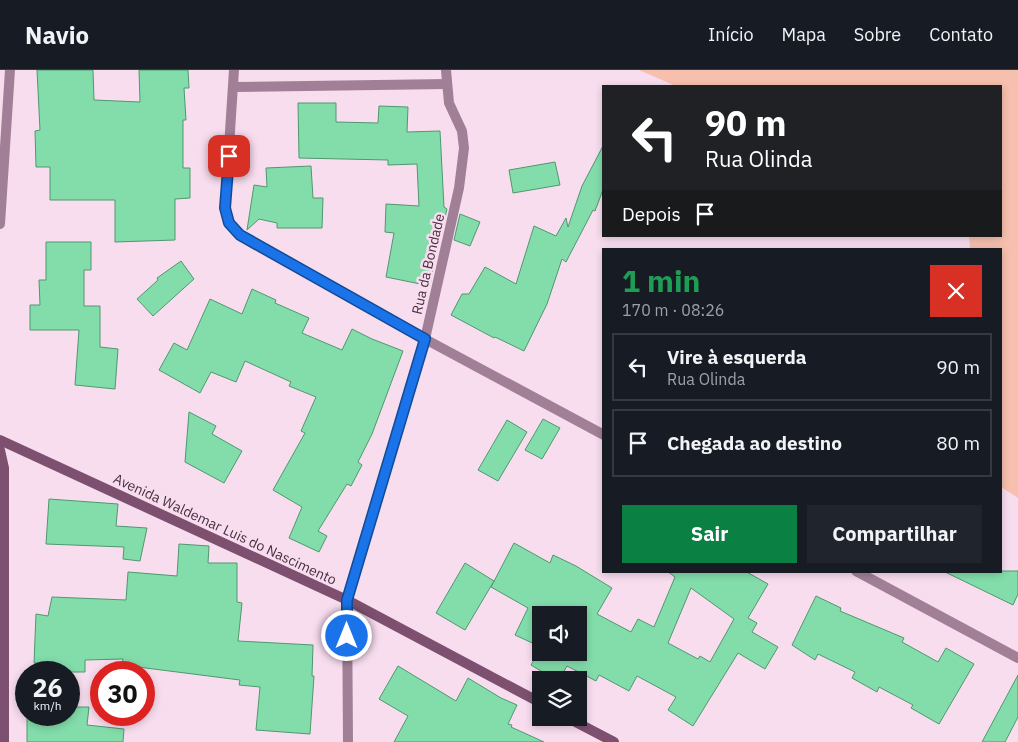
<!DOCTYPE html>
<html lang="pt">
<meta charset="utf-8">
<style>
:root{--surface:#171b24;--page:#20242c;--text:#f1f3f6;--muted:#9ea1a6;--line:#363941;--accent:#0b8043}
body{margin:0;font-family:"IBM Plex Sans",sans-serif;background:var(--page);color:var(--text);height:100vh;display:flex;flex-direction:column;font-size:19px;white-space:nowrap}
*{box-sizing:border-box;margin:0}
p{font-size:16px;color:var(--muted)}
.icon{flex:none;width:28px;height:28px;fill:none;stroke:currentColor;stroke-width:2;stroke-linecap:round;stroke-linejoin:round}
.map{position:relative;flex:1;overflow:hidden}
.drawer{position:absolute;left:602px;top:178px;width:400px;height:325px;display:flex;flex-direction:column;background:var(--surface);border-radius:0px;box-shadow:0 2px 8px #0003}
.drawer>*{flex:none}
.hud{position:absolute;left:602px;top:15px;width:400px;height:152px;border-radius:0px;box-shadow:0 2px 8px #0003;background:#202124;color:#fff;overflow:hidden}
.fabs{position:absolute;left:532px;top:536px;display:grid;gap:10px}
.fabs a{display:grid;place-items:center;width:55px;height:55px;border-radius:0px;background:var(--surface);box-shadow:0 2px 8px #0003;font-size:25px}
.speed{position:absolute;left:15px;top:591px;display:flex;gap:10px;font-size:25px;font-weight:700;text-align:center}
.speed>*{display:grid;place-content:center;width:65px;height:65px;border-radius:50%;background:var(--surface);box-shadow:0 2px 8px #0003;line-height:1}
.speed small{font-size:12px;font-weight:400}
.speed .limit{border:8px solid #d22;background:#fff;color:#111}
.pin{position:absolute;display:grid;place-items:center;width:42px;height:42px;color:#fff;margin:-21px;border-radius:10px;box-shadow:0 2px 8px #0006}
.me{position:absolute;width:55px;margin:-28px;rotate:0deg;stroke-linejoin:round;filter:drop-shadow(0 0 4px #0008)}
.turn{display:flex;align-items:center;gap:18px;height:105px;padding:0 20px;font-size:22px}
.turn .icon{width:65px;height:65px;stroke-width:2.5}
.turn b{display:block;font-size:35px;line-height:42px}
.then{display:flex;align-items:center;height:48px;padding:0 20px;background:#0003;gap:10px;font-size:19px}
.round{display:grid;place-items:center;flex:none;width:52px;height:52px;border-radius:0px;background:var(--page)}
.head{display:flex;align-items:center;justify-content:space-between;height:85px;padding:0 20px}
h1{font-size:30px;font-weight:700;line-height:38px;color:#1e9e55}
.button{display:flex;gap:10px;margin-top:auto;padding:10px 20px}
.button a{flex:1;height:58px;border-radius:0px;background:var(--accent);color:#fff;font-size:20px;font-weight:700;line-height:58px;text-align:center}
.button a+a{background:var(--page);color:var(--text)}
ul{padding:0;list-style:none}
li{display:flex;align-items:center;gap:15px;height:68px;margin:0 10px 8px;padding:0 10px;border:2px solid var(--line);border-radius:0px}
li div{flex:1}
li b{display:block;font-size:19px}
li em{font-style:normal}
header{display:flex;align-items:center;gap:30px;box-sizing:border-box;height:70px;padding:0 25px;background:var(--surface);border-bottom:1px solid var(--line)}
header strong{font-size:24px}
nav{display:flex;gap:28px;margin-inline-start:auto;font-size:18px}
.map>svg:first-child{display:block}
.green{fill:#f7c0ae}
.building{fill:#83ddab;stroke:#509770;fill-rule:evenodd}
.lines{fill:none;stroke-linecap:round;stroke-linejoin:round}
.minor{stroke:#a18097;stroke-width:10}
.secondary{stroke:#7e5070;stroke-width:10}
.route-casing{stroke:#114b97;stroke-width:12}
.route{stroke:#1a73e8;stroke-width:9}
.labels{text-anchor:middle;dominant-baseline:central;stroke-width:5;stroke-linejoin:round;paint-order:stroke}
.street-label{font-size:14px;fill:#492f41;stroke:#f8ddef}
</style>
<header>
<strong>Navio</strong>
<nav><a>Início</a><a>Mapa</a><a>Sobre</a><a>Contato</a></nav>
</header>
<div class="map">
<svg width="1018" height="672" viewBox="0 0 1018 672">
<rect width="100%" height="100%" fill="#f8ddef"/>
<path class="green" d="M 639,0 L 1018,0 L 1018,428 L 1001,417 L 1001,179 L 970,179 L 969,166 L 1001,166 L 1001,16 L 676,16 Z"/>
<g class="building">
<path d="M 37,0 L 93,0 L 94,30 L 140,32 L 139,0 L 188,0 L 189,18 L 184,18 L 186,50 L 183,50 L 183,98 L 190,98 L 190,128 L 175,129 L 175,170 L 115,172 L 115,130 L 50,130 L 50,97 L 36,97 L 35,61 L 40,60 Z"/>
<path d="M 298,33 L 336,33 L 336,52 L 378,53 L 379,36 L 408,37 L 407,62 L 440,61 L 444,137 L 447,139 L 441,165 L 439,164 L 430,216 L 386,207 L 394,163 L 385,162 L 386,134 L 419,136 L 417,94 L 388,95 L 388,90 L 299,88 Z"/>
<path d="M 604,74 L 604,117 L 595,141 L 593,140 L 566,192 L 562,189 L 547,234 L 524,281 L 495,267 L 494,268 L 451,245 L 462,224 L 469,224 L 485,197 L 516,214 L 534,156 L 556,166 L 566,148 L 568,157 L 582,116 Z"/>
<path d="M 555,92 L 560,115 L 513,123 L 509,100 Z"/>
<path d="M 311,96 L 313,128 L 323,128 L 322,158 L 277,158 L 277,153 L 259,149 L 247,160 L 254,115 L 267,117 L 266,98 Z"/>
<path d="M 460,144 L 480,152 L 470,176 L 454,170 Z"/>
<path d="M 46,172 L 91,172 L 91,200 L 84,200 L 84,236 L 100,236 L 100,277 L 118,279 L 115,319 L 75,315 L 79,260 L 30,260 L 30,235 L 40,235 L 39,210 L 46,210 Z"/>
<path d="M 181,191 L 194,209 L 153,246 L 137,229 L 158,210 L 157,208 Z"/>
<path d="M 252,219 L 276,230 L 275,233 L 309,248 L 302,263 L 342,280 L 352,259 L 372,269 L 403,281 L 372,364 L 358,392 L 362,395 L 351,416 L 347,414 L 318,461 L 327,466 L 319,482 L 289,468 L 302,437 L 273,420 L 305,363 L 301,361 L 316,327 L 289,316 L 291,312 L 245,291 L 236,312 L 211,302 L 200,323 L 159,300 L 174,273 L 187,280 L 210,229 L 242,244 Z"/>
<path d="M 189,342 L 216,356 L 212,364 L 242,381 L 224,413 L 185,392 Z"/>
<path d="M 543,349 L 560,358 L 542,389 L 525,380 Z"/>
<path d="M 507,350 L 527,362 L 498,411 L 478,400 Z"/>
<path d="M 49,429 L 118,434 L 116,456 L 147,458 L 140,491 L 123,489 L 124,477 L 46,474 Z"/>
<path d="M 514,473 L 550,493 L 553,485 L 576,496 L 612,518 L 597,544 L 631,562 L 638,549 L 654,557 L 675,507 L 667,501 L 745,501 L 768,514 L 748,548 L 757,553 L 752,562 L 778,577 L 765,599 L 738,583 L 693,656 L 668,640 L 676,627 L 637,606 L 629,621 L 599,605 L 596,611 L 567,596 L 559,610 L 556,610 L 531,595 L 539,582 L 579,582 L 579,545 L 541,545 L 541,577 L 515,565 L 528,538 L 491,517 ZM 691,518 L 734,549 L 710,592 L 700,586 L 698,589 L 668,573 Z"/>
<path d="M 179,474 L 209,476 L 208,493 L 237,493 L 237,532 L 242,533 L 238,571 L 313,575 L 312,606 L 314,606 L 310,664 L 256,660 L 260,617 L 239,615 L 240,610 L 122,595 L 123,589 L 85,590 L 85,602 L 39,602 L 40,593 L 34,593 L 36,544 L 48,546 L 52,527 L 126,530 L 128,502 L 177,506 Z"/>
<path d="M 465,493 L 494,511 L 465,560 L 436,543 Z"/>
<path d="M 943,501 L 1018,501 L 1018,524 L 1013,535 Z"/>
<path d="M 816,526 L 841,538 L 840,541 L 904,568 L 902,572 L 938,592 L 946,578 L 974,594 L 939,654 L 911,638 L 913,635 L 879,617 L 877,622 L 852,608 L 855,602 L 818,584 L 815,590 L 792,575 Z"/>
<path d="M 398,596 L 456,631 L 468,608 L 501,628 L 517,635 L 508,654 L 512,655 L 511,657 L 544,672 L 394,672 L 408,646 L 379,629 Z"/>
<path d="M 1018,605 L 1018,647 L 1005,672 L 982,672 Z"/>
<path d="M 69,637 L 89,637 L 87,655 L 124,659 L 123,672 L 27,672 L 27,645 L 69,645 Z"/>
</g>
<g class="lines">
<g class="minor">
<path d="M 234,0 L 225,138 L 229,153 L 240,165 L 425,269 L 604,365"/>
<path d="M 233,17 L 447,14"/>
<path d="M 0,154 L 10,0"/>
<path d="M 856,501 L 1018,588"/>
<path d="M 348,672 L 347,530 L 425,269 L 459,118 L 464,78 L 462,61 L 449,33 L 446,0"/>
</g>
<g class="secondary">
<path d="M 0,370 L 347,530 L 541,633"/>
<path d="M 0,380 L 4,398 L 4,672"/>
<path d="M 568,648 L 614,672"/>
</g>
</g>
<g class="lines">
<defs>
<path id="route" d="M 229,86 L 225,138 L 229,153 L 240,165 L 425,269 L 347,530 L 347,566"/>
</defs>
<use href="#route" class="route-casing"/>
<use href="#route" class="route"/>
</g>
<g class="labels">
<g class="street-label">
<text transform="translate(428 194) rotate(-77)">Rua da Bondade</text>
<text transform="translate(225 459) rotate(25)">Avenida Waldemar Luis do Nascimento</text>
</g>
</g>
</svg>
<div class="fabs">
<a><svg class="icon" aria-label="sound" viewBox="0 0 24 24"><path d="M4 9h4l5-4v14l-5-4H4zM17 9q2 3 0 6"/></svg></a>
<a><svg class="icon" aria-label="layers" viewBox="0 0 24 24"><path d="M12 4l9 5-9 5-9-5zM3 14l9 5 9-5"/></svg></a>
</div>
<div class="speed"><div>26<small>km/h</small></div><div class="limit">30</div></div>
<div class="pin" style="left:229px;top:86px;background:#d93025"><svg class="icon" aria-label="arrive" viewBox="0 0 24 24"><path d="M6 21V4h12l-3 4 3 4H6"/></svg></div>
<svg class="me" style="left:347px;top:566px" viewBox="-20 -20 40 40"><circle r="17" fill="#1a73e8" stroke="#fff" stroke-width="3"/><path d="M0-11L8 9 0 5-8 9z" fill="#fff"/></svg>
<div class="hud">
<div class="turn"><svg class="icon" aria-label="left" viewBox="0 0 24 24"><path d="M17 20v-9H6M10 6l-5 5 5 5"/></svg><div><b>90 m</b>Rua Olinda</div></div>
<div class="then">Depois<svg class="icon" aria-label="arrive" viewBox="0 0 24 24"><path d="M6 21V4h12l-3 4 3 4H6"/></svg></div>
</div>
<section class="drawer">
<div class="head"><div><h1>1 min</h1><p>170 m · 08:26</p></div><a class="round" style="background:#d93025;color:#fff"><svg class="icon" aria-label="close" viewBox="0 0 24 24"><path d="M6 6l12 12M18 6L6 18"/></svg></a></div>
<ul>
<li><svg class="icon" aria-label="left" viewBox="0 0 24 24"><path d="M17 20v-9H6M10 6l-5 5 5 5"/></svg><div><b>Vire à esquerda</b><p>Rua Olinda</p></div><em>90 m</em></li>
<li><svg class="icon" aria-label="arrive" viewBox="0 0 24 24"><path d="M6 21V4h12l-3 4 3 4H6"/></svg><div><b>Chegada ao destino</b></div><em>80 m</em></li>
</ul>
<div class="button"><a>Sair</a><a>Compartilhar</a></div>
</section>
</div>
